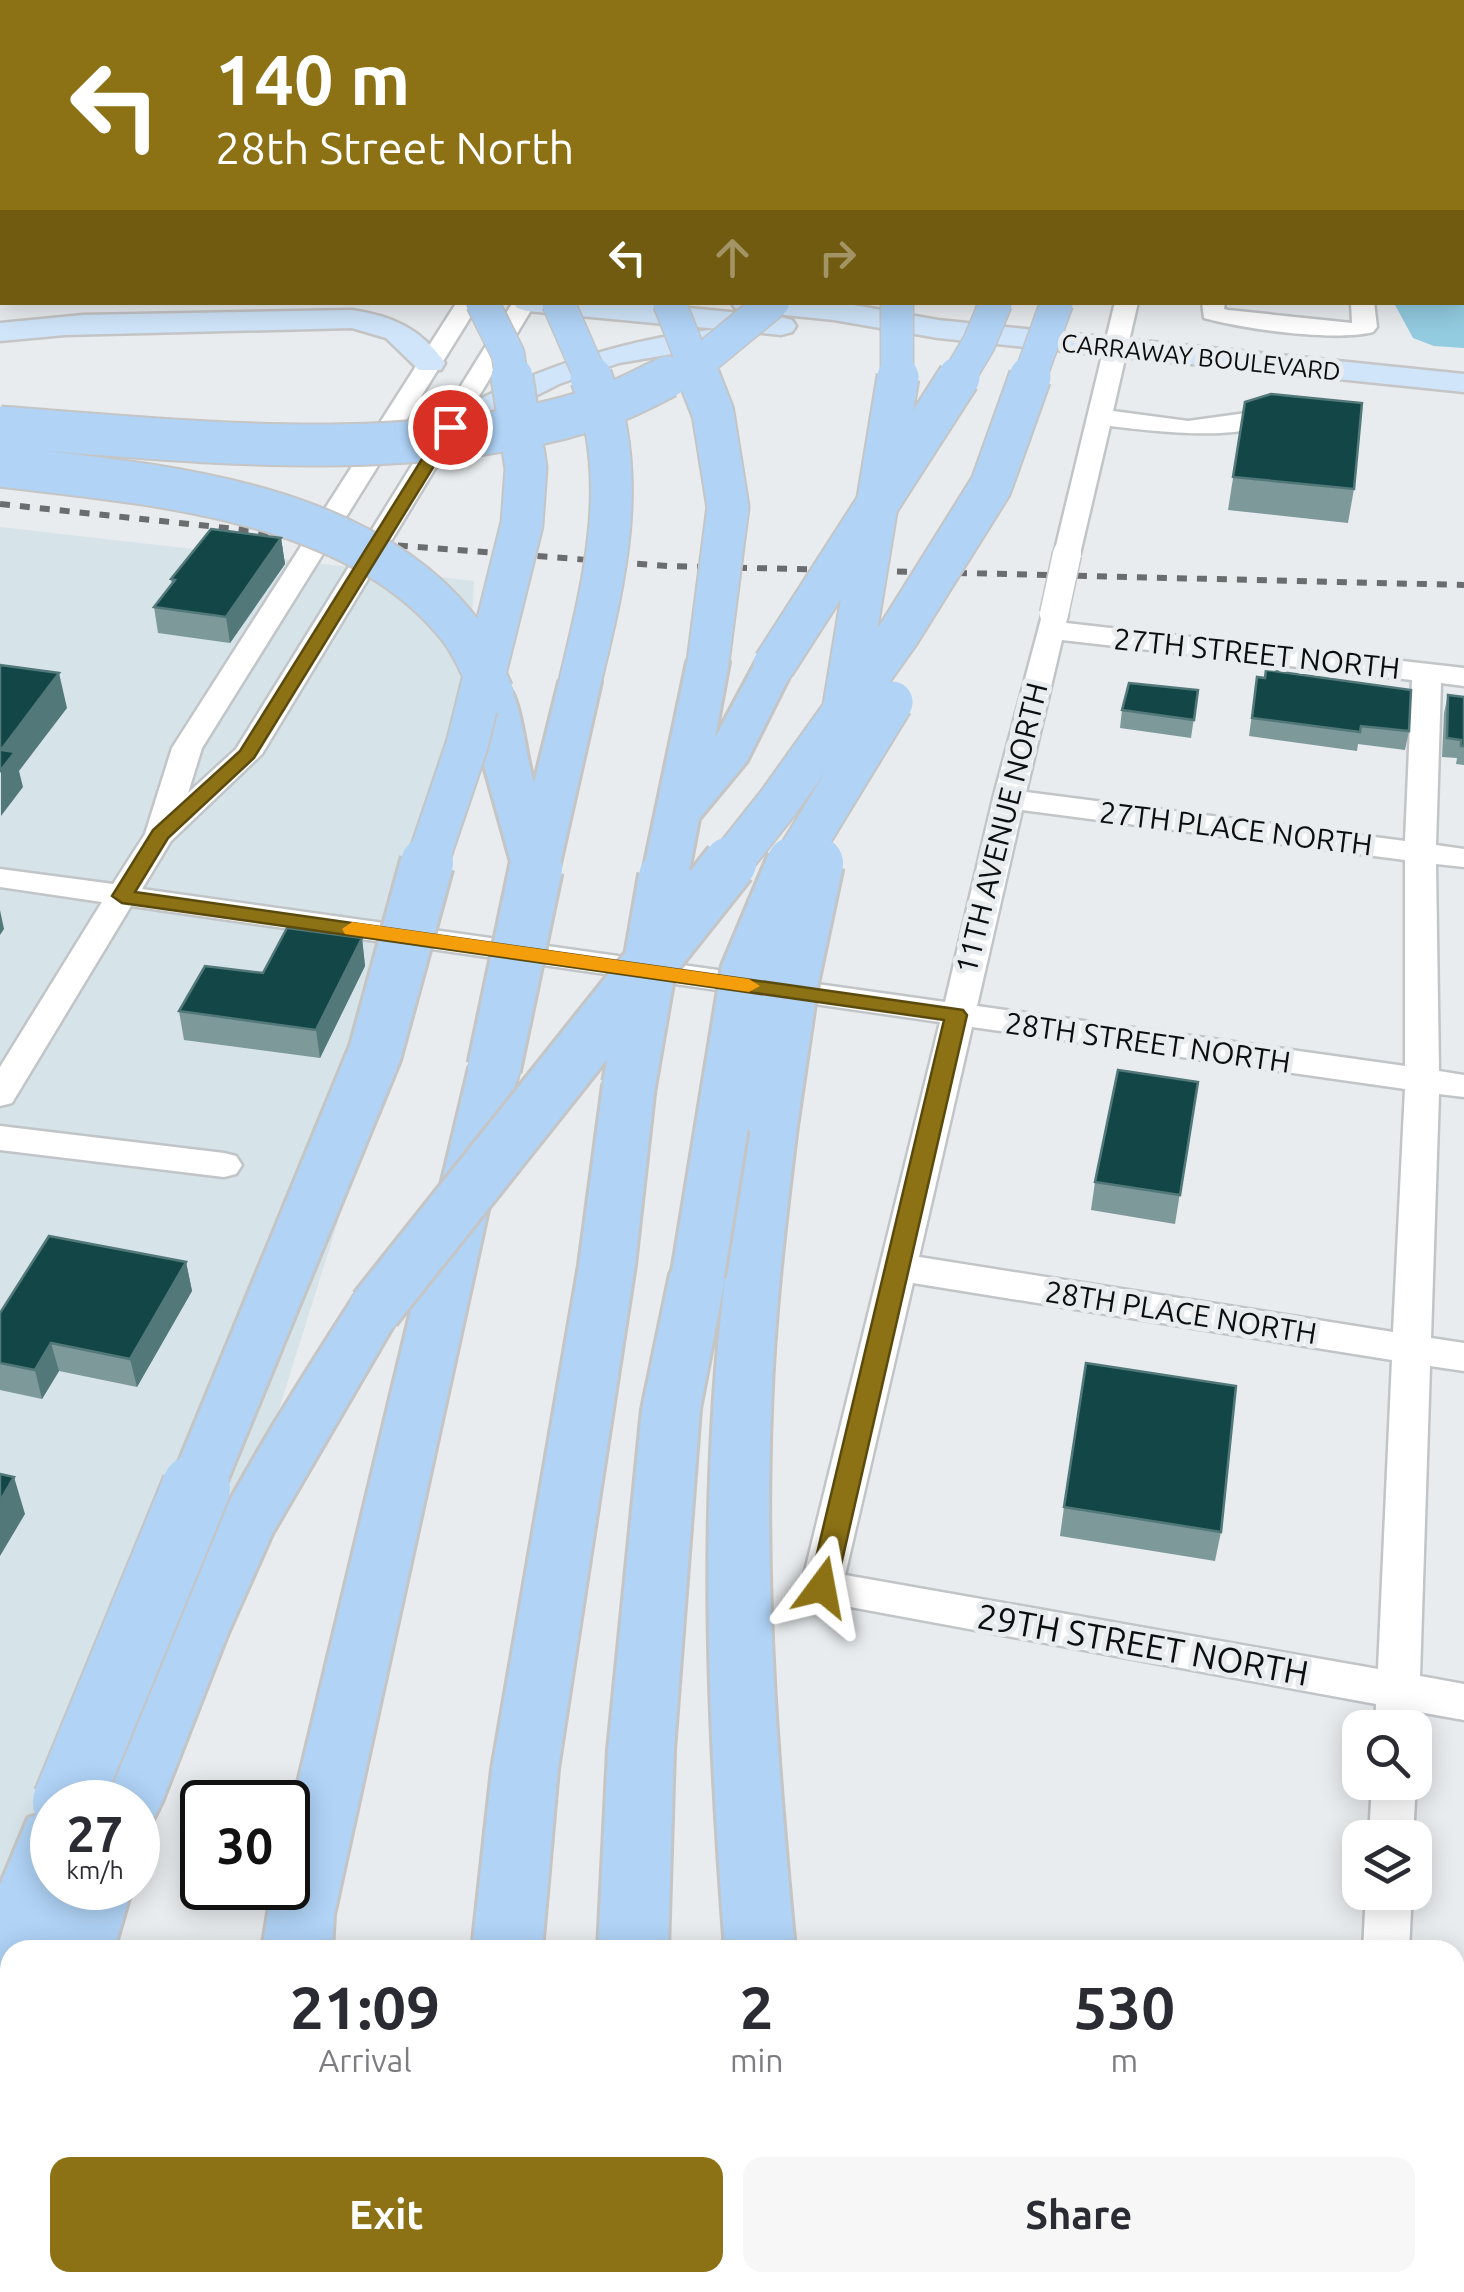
<!DOCTYPE html>
<style>
:root{--surface:#fff;--page:#f7f7f7;--text:#2b2b33;--muted:#7c7c81;--accent:#8c7215}
body{margin:0;font-family:Ubuntu,sans-serif;background:var(--page);color:var(--text);height:100vh;display:flex;flex-direction:column;font-size:38px;white-space:nowrap}
*{box-sizing:border-box;margin:0}
p{font-size:32px;color:var(--muted)}
.icon{flex:none;width:55px;height:55px;fill:none;stroke:currentColor;stroke-width:2;stroke-linecap:round;stroke-linejoin:round}
.map{position:relative;flex:1;overflow:hidden}
.side{position:absolute;left:0px;top:1940px;width:1465px;height:352px;display:flex;flex-direction:column;background:var(--surface);border-radius:30px 30px 0 0;box-shadow:0 5px 25px #0003}
.side>*{flex:none}
.hud{position:absolute;left:0px;top:0px;width:1465px;height:305px;box-shadow:0 5px 25px #0003;background:#8c7215;color:#fff;overflow:hidden}
.buttons{position:absolute;left:1342px;top:1710px;display:grid;gap:20px}
.buttons a{display:grid;place-items:center;width:90px;height:90px;border-radius:20px;background:var(--surface);box-shadow:0 5px 25px #0003;font-size:50px}
.speed{position:absolute;left:30px;top:1780px;display:flex;gap:20px;font-size:50px;font-weight:700;text-align:center}
.speed>*{display:grid;place-content:center;width:130px;height:130px;border-radius:50%;background:var(--surface);box-shadow:0 5px 25px #0003;line-height:1}
.speed small{font-size:25px;font-weight:400}
.speed .limit{border:5px solid #111;border-radius:15px;background:#fff;color:#111}
.pin{position:absolute;display:grid;place-items:center;width:85px;height:85px;color:#fff;margin:-42px;border:5px solid #fff;border-radius:50%;box-shadow:0 2px 10px #0007}
.me{position:absolute;width:110px;margin:-55px;rotate:13deg;stroke-linejoin:round;filter:drop-shadow(0 0 8px #0008)}
.turn{display:flex;align-items:center;gap:35px;height:210px;padding:0 50px;font-size:45px}
.turn .icon{width:130px;height:130px;stroke-width:2.5}
.turn b{display:block;font-size:70px;line-height:85px}
.lanes{display:flex;align-items:center;height:95px;padding:0 50px;background:#0003;justify-content:center;gap:50px;direction:ltr}
.lanes .off{opacity:.35}
.eta{display:flex;justify-content:space-evenly;align-items:center;height:170px;text-align:center}
.eta b{font-size:60px;font-weight:700;line-height:70px}
.action{display:flex;gap:20px;margin-top:auto;padding:20px 50px}
.action a{flex:1;height:115px;border-radius:20px;background:var(--accent);color:#fff;font-size:40px;font-weight:700;line-height:115px;text-align:center}
.action a+a{background:var(--page);color:var(--text)}
.map>svg:first-child{display:block}
.built{fill:#d6e3e8}
.green{fill:#93cbe0}
.lines{fill:none;stroke-linecap:round;stroke-linejoin:round}
.minor-casing{stroke:#c1c5c7;stroke-width:5}
.major-casing{stroke:#c5c5c5;stroke-width:5}
.highway-casing{stroke:#c5c5c5;stroke-width:6}
.minor{fill:#fff;fill-rule:evenodd}
.major{fill:#d0e5fa;fill-rule:evenodd}
.highway{fill:#b0d3f6;fill-rule:evenodd}
.rail{stroke:#6a6c6e;stroke-width:6;stroke-dasharray:10 10;stroke-linecap:butt}
.minor-bridge-casing{stroke:#c1c5c7;stroke-width:31;stroke-linecap:butt}
.highway-bridge-far3-casing{stroke:#c5c5c5;stroke-width:35;stroke-linecap:butt}
.highway-bridge-far2-casing{stroke:#c5c5c5;stroke-width:45;stroke-linecap:butt}
.highway-bridge-far1-casing{stroke:#c5c5c5;stroke-width:58;stroke-linecap:butt}
.highway-bridge-casing{stroke:#c5c5c5;stroke-width:72;stroke-linecap:butt}
.minor-bridge{stroke:#fff;stroke-width:28}
.highway-bridge-far3{stroke:#b0d3f6;stroke-width:32}
.highway-bridge-far2{stroke:#b0d3f6;stroke-width:41}
.highway-bridge-far1{stroke:#b0d3f6;stroke-width:52}
.highway-bridge{stroke:#b0d3f6;stroke-width:68}
.wall{fill:#7d999a}
.shaded-wall{fill:#527879}
.building{fill:#124647;stroke:#527879;stroke-width:2.5}
.route{fill:#8c7215;stroke:#5b4a0e;stroke-width:2.5}
.slow{fill:#f59e0b}
.labels{text-anchor:middle;dominant-baseline:central;stroke-width:10;stroke-linejoin:round;paint-order:stroke}
.far-street-label{font-size:25px;fill:#0c0d0e;stroke:#e8ecee}
.street-label{font-size:30px;fill:#0c0d0e;stroke:#e8ecee}
.near-street-label{font-size:35px;fill:#0c0d0e;stroke:#e8ecee}
</style>
<div class="map">
<svg width="1464" height="2292" viewBox="0 0 1464 2292">
<rect width="100%" height="100%" fill="#e8ecee"/>
<path class="built" d="M 0,527 L 474,581 L 460,833 L 138,1858 L 138,1802 L 52,1802 L 52,1888 L 128,1888 L 108,1950 L 10,1950 L 10,2263 L 0,2292 Z"/>
<g class="green">
<path d="M 15,0 L 642,0 L 13,2 Z"/>
<path d="M 1463,35 L 1464,35 L 1464,348 L 1434,346 L 1413,338 L 1394,303 L 1462,302 Z"/>
</g>
<g class="lines">
<defs>
<g id="minor">
<rect x="1193" y="0" width="18" height="2"/>
<path d="M 457,302 L 480,302 L 202,748 L 188,793 L 236,749 L 513,302 L 536,302 L 262,754 L 171,841 L 142,889 L 945,1002 L 993,799 L 1044,608 L 1064,608 L 1068,614 L 1066,623 L 1464,668 L 1464,686 L 1441,683 L 1436,845 L 1464,849 L 1464,867 L 1436,864 L 1439,1071 L 1464,1075 L 1464,1097 L 1439,1094 L 1431,1338 L 1464,1343 L 1464,1371 L 1430,1366 L 1420,1676 L 1464,1684 L 1464,1720 L 1419,1712 L 1415,1735 L 1415,1728 L 1375,1728 L 1376,1704 L 807,1599 L 801,1587 L 940,1022 L 131,906 L 12,1103 L 0,1106 L 0,1067 L 102,902 L 0,887 L 0,869 L 113,884 L 145,834 L 172,748 ZM 1062,640 L 1412,680 L 1405,841 L 1026,792 ZM 1022,810 L 1405,860 L 1405,1066 L 977,1006 ZM 972,1027 L 1405,1089 L 1393,1332 L 919,1257 ZM 913,1283 L 1392,1360 L 1378,1669 L 845,1575 Z"/>
<path d="M 1115,302 L 1138,302 L 1113,411 L 1188,421 L 1261,411 L 1273,418 C 1250,444 1144,430 1110,426 L 1080,554 L 1067,562 L 1054,554 Z"/>
<path d="M 1202,302 L 1225,302 L 1224,309 L 1228,310 L 1352,323 L 1351,302 L 1374,302 L 1377,327 L 1373,332 C 1333,342 1245,329 1204,318 Z"/>
<path d="M 0,1126 L 224,1153 L 236,1156 L 242,1165 L 236,1174 L 224,1177 L 0,1150 Z"/>
<path d="M 1415,1780 L 1416,1782 L 1413,1838 L 1369,1838 L 1372,1782 Z"/>
<path d="M 1366,1892 L 1412,1892 L 1409,1950 L 1363,1950 Z"/>
<path d="M 1455,2118 L 1464,2120 L 1464,2166 L 1455,2164 Z"/>
<rect x="1343" y="2282" width="52" height="10"/>
</g>
<g id="major">
<path d="M 513,302 L 627,302 L 781,317 L 792,320 L 796,326 L 792,332 L 781,335 L 722,329 L 735,338 L 731,344 L 619,363 L 559,384 L 461,434 L 439,434 L 434,427 L 439,420 C 529,371 616,340 718,329 L 527,311 L 517,308 Z"/>
<path d="M 731,302 L 837,302 L 938,320 L 1464,374 L 1464,392 L 938,338 L 834,320 L 745,311 L 735,308 Z"/>
<path d="M 352,310 C 393,316 421,329 445,363 L 441,370 L 419,370 L 386,338 L 352,328 L 65,335 L 0,341 L 0,323 L 83,315 Z"/>
</g>
<g id="highway">
<path d="M 238,0 L 266,0 L 267,2 L 239,2 Z"/>
<path d="M 299,0 L 328,0 L 329,2 L 301,2 Z"/>
<path d="M 559,0 L 589,0 L 590,2 L 561,2 Z"/>
<path d="M 2,39 L 2,59 L 0,60 L 0,40 Z"/>
<rect x="0" y="261" width="2" height="20"/>
<path d="M 708,649 L 723,653 L 729,662 L 715,738 L 759,656 L 774,652 L 789,656 L 795,665 L 747,761 L 699,819 L 688,877 L 682,887 L 665,891 L 648,887 L 642,877 L 687,662 L 693,653 Z"/>
<path d="M 580,669 L 595,673 L 601,682 L 559,868 L 552,878 L 536,882 L 520,878 L 512,866 L 479,748 L 474,698 L 480,689 L 495,685 L 510,689 C 522,706 526,759 534,783 L 559,682 L 565,673 Z"/>
<path d="M 494,1051 L 512,1056 L 519,1068 L 334,1915 L 332,1950 L 262,1950 L 272,1888 L 288,1888 L 288,1824 L 469,1068 L 476,1056 Z"/>
<path d="M 629,1068 L 647,1073 L 655,1085 L 635,1265 L 558,1769 L 542,1950 L 472,1950 L 492,1769 L 579,1265 L 603,1085 L 611,1073 Z"/>
<path d="M 772,1101 L 790,1106 L 798,1118 C 786,1216 774,1314 771,1412 C 764,1592 778,1771 795,1950 L 725,1950 C 708,1726 698,1502 725,1279 L 700,1409 L 674,1750 L 668,1950 L 598,1950 L 608,1750 L 642,1409 L 670,1274 L 678,1260 L 698,1254 L 718,1260 L 725,1274 L 746,1118 L 754,1106 Z"/>
<path d="M 375,1289 L 395,1295 L 403,1309 L 272,1534 L 228,1633 L 162,1802 L 152,1822 L 138,1828 L 138,1802 L 96,1802 C 128,1722 158,1641 197,1564 C 243,1470 299,1382 355,1295 Z"/>
<path d="M 52,1810 L 52,1888 L 132,1888 L 114,1950 L 44,1950 L 45,1946 L 44,1950 L 10,1950 L 10,2002 L 0,2006 L 0,1885 L 28,1818 Z"/>
<path d="M 10,2210 L 10,2282 L 44,2282 L 42,2292 L 0,2292 L 0,2214 Z"/>
<path d="M 234,2282 L 310,2282 L 309,2292 L 233,2292 Z"/>
<rect x="458" y="2282" width="76" height="10"/>
<rect x="597" y="2282" width="76" height="10"/>
<path d="M 765,2282 L 841,2282 L 842,2292 L 766,2292 Z"/>
</g>
</defs>
<use href="#minor" class="minor-casing"/>
<use href="#major" class="major-casing"/>
<use href="#highway" class="highway-casing"/>
<use href="#minor" class="minor"/>
<use href="#major" class="major"/>
<use href="#highway" class="highway"/>
<path class="rail" d="M 0,504 L 378,544 L 668,566 L 1464,585"/>
<defs>
<path id="minor-bridge" d="M 1054,614 L 1067,554"/>
<g id="highway-bridge-far3">
<path d="M 482,302 L 508,354 L 512,380"/>
<path d="M 558,302 L 592,380"/>
<path d="M 669,302 L 700,380"/>
<path d="M 897,302 L 897,380"/>
<path d="M 662,380 L 700,362 L 773,302"/>
<path d="M 957,380 L 979,343 L 996,302"/>
<path d="M 1029,380 L 1057,302"/>
</g>
<g id="highway-bridge-far2">
<path d="M 699,377 L 713,413 L 728,507 L 708,662"/>
<path d="M 0,427 C 191,441 429,469 612,403 C 631,396 649,386 667,377"/>
<path d="M 0,466 C 150,484 354,498 457,626 C 473,646 482,670 493,693"/>
<path d="M 774,665 L 959,377"/>
<path d="M 580,682 C 604,583 631,476 591,377"/>
<path d="M 844,706 L 898,377"/>
<path d="M 426,866 L 467,745 L 522,524 L 526,468 L 512,377"/>
<path d="M 728,866 L 778,803 L 898,635 L 991,486 L 1030,377"/>
<path d="M 792,866 L 892,702"/>
<path d="M 816,866 L 818,857"/>
</g>
<g id="highway-bridge-far1">
<path d="M 494,1068 L 536,868"/>
<path d="M 629,1085 L 665,877"/>
<path d="M 772,1118 L 792,981 L 817,863"/>
<path d="M 698,1274 L 747,973 L 793,863"/>
<path d="M 375,1309 L 730,863"/>
<path d="M 195,1491 L 375,1053 L 427,863"/>
</g>
<path id="highway-bridge" d="M 67,1802 L 196,1488"/>
</defs>
<use href="#minor-bridge" class="minor-bridge-casing"/>
<use href="#highway-bridge-far3" class="highway-bridge-far3-casing"/>
<use href="#highway-bridge-far2" class="highway-bridge-far2-casing"/>
<use href="#highway-bridge-far1" class="highway-bridge-far1-casing"/>
<use href="#highway-bridge" class="highway-bridge-casing"/>
<use href="#minor-bridge" class="minor-bridge"/>
<use href="#highway-bridge-far3" class="highway-bridge-far3"/>
<use href="#highway-bridge-far2" class="highway-bridge-far2"/>
<use href="#highway-bridge-far1" class="highway-bridge-far1"/>
<use href="#highway-bridge" class="highway-bridge"/>
</g>
<g class="wall">
<path d="M 1464,14 L 1464,69 L 1462,69 L 1462,15 Z"/>
<path d="M 1245,402 L 1354,489 L 1348,523 L 1228,510 Z"/>
<path d="M 281,538 L 285,564 L 230,643 L 158,633 L 154,607 L 172,584 L 171,579 Z"/>
<path d="M 1257,677 L 1409,731 L 1405,750 L 1358,744 L 1357,751 L 1249,736 Z"/>
<path d="M 1198,690 L 1191,738 L 1120,728 L 1122,710 Z"/>
<path d="M 1448,695 L 1464,697 L 1464,765 L 1456,764 L 1457,758 L 1442,757 L 1444,713 Z"/>
<path d="M 362,938 L 365,966 L 320,1058 L 184,1040 L 179,1011 Z"/>
<path d="M 1198,1082 L 1175,1224 L 1091,1210 L 1095,1182 Z"/>
<path d="M 186,1262 L 192,1291 L 137,1387 L 59,1371 L 42,1399 L 0,1390 L 0,1313 Z"/>
<path d="M 1064,1507 L 1221,1532 L 1215,1561 L 1060,1536 Z"/>
</g>
<g class="shaded-wall">
<path d="M 281,538 L 285,564 L 230,643 L 226,617 Z"/>
<path d="M 59,673 L 67,708 L 19,771 L 23,787 L 1,816 L 1,750 Z"/>
<path d="M 0,910 L 4,929 L 0,935 Z"/>
<path d="M 362,938 L 365,966 L 320,1058 L 316,1030 Z"/>
<path d="M 186,1262 L 192,1291 L 137,1387 L 130,1359 Z"/>
<path d="M 51,1343 L 59,1371 L 42,1399 L 35,1370 Z"/>
<path d="M 14,1477 L 25,1514 L 0,1556 L 0,1501 Z"/>
</g>
<g class="building">
<path d="M 1464,14 L 1464,40 L 1462,40 L 1462,15 Z"/>
<path d="M 1271,394 L 1362,403 L 1354,489 L 1233,477 L 1245,402 Z"/>
<path d="M 211,529 L 281,538 L 226,617 L 154,607 L 175,580 L 171,579 Z"/>
<path d="M 0,665 L 59,673 L 1,750 L 15,752 L 0,771 Z"/>
<path d="M 1266,670 L 1411,690 L 1409,731 L 1361,726 L 1360,732 L 1252,718 L 1257,677 L 1265,678 Z"/>
<path d="M 1129,683 L 1198,690 L 1194,720 L 1122,710 Z"/>
<path d="M 1448,695 L 1464,697 L 1464,746 L 1461,746 L 1461,740 L 1447,738 Z"/>
<path d="M 287,928 L 362,938 L 316,1030 L 179,1011 L 205,966 L 263,973 Z"/>
<path d="M 1118,1070 L 1198,1082 L 1180,1195 L 1095,1182 Z"/>
<path d="M 49,1236 L 186,1262 L 130,1359 L 51,1343 L 35,1370 L 0,1363 L 0,1313 Z"/>
<path d="M 1086,1363 L 1236,1386 L 1221,1532 L 1064,1507 Z"/>
<path d="M 0,1474 L 14,1477 L 0,1501 Z"/>
<path d="M 1218,2282 L 1239,2282 L 1274,2292 L 1217,2292 Z"/>
</g>
<path class="route" d="M 450,422 L 458,427 L 254,758 L 168,838 L 135,892 L 963,1010 L 967,1015 L 836,1587 L 832,1594 L 822,1598 L 813,1594 L 809,1587 L 944,1020 L 122,903 L 112,896 L 153,830 L 240,751 L 442,427 Z"/>
<path class="slow" d="M 352,922 L 749,979 L 760,986 L 749,992 L 345,934 L 342,929 Z"/>
<g class="labels">
<g class="far-street-label">
<text transform="translate(1201 357) rotate(6)">CARRAWAY BOULEVARD</text>
</g>
<g class="street-label">
<text transform="translate(1257 653) rotate(6)">27TH STREET NORTH</text>
<text transform="translate(1001 828) rotate(-76)">11TH AVENUE NORTH</text>
<text transform="translate(1236 828) rotate(7)">27TH PLACE NORTH</text>
<text transform="translate(1148 1042) rotate(8)">28TH STREET NORTH</text>
<text transform="translate(1181 1312) rotate(9)">28TH PLACE NORTH</text>
</g>
<g class="near-street-label">
<text transform="translate(1143 1644) rotate(10)">29TH STREET NORTH</text>
</g>
</g>
</svg>
<div class="buttons">
<a><svg class="icon" aria-label="search" viewBox="0 0 24 24"><circle cx="10" cy="10" r="6"/><path d="M15 15l6 6"/></svg></a>
<a><svg class="icon" aria-label="layers" viewBox="0 0 24 24"><path d="M12 4l9 5-9 5-9-5zM3 14l9 5 9-5"/></svg></a>
</div>
<div class="speed"><div>27<small>km/h</small></div><div class="limit">30</div></div>
<div class="pin" style="left:450px;top:427px;background:#d93025"><svg class="icon" aria-label="arrive" viewBox="0 0 24 24"><path d="M6 21V4h12l-3 4 3 4H6"/></svg></div>
<svg class="me" style="left:822px;top:1587px" viewBox="-20 -20 40 40"><path d="M0-17L14 15 0 8-14 15z" fill="#8c7215" stroke="#fff" stroke-width="4"/></svg>
<div class="hud">
<div class="turn"><svg class="icon" aria-label="left" viewBox="0 0 24 24"><path d="M17 20v-9H6M10 6l-5 5 5 5"/></svg><div><b>140 m</b>28th Street North</div></div>
<div class="lanes"><svg class="icon" aria-label="left" viewBox="0 0 24 24"><path d="M17 20v-9H6M10 6l-5 5 5 5"/></svg><svg class="icon off" aria-label="ahead" viewBox="0 0 24 24"><path d="M12 20V5M6 11l6-6 6 6"/></svg><svg class="icon off" aria-label="right" viewBox="0 0 24 24"><path d="M7 20v-9h11M14 6l5 5-5 5"/></svg></div>
</div>
<section class="side">
<div class="eta">
<div><b>21:09</b><p>Arrival</p></div>
<div><b>2</b><p>min</p></div>
<div><b>530</b><p>m</p></div>
</div>
<div class="action"><a>Exit</a><a>Share</a></div>
</section>
</div>
